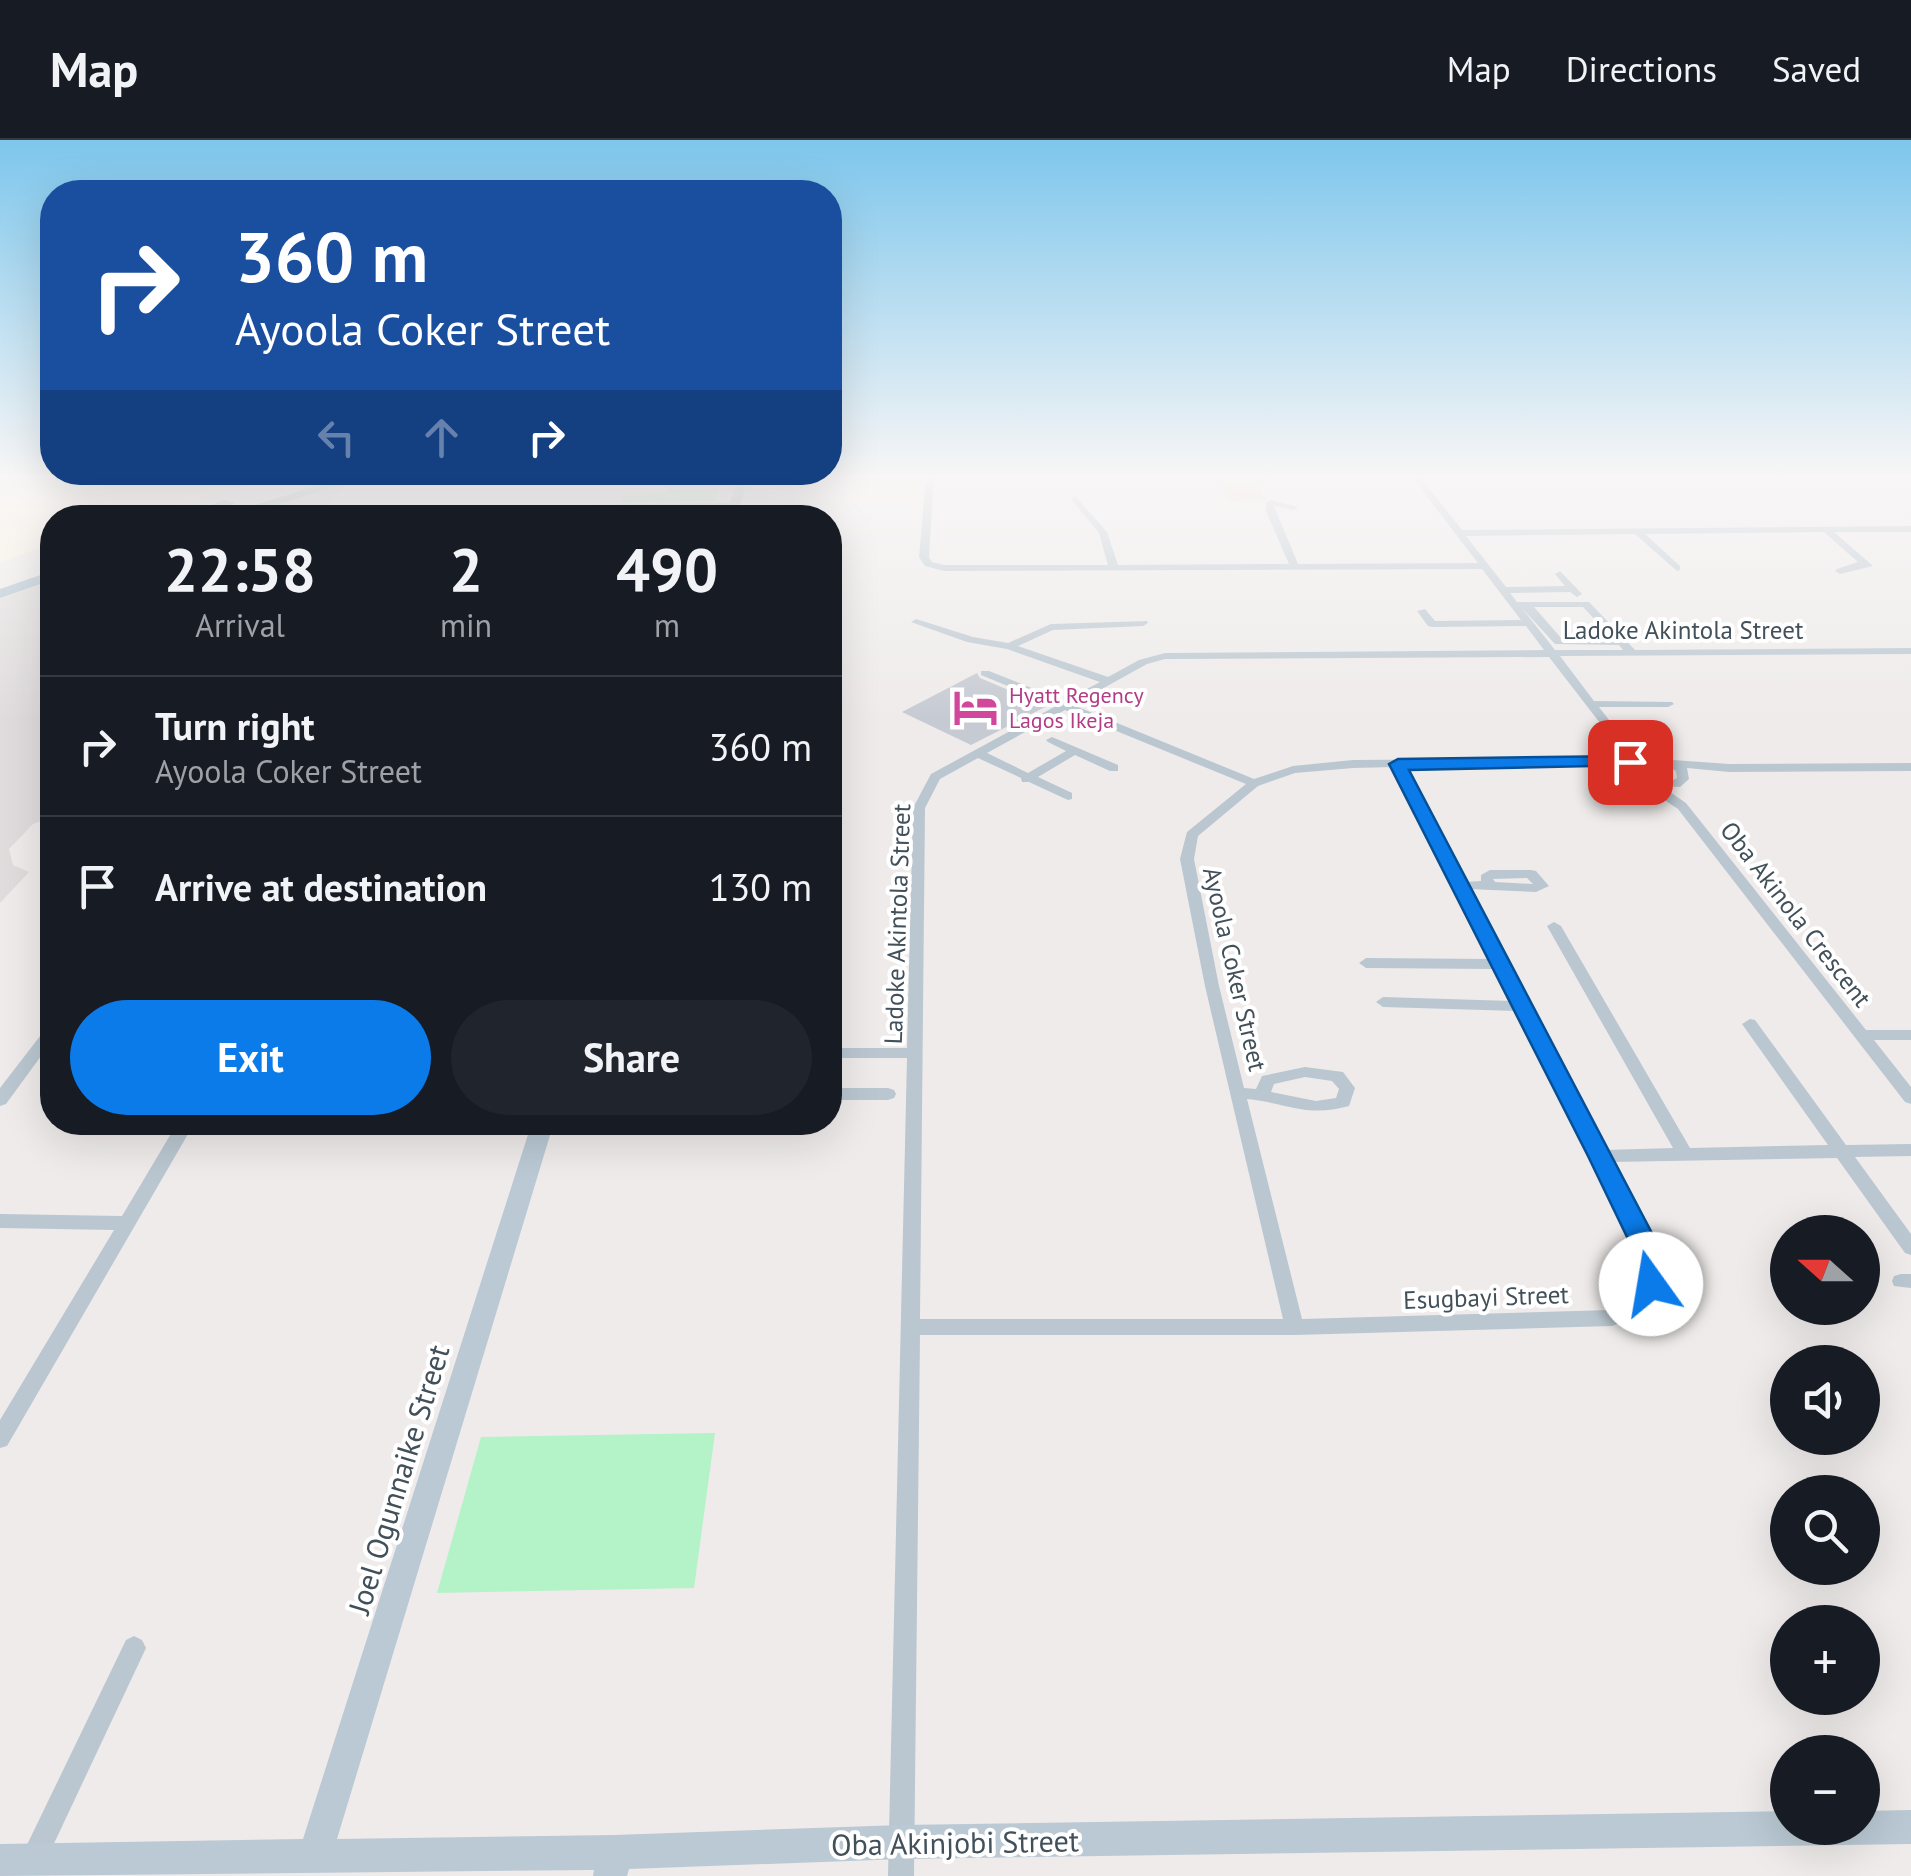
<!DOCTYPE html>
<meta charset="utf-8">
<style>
:root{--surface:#171b24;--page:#20242c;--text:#f1f3f6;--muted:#9ea1a6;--line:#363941;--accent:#0a7be9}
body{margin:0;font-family:"PT Sans",sans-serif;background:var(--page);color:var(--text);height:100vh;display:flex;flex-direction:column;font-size:38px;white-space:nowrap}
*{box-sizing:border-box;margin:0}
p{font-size:32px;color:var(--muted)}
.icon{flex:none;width:55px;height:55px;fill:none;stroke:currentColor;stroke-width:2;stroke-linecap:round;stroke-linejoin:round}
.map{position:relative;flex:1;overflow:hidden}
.drawer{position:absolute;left:40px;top:365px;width:802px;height:630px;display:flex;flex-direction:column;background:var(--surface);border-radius:40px;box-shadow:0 10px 40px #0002}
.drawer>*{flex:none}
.top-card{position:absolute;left:40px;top:40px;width:802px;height:305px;border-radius:40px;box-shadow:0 10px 40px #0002;background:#1a4fa0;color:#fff;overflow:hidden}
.needle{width:65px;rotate:291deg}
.tools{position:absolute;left:1770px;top:1075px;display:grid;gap:20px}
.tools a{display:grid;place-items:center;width:110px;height:110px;border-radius:50%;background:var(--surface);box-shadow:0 10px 40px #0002;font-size:50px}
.pin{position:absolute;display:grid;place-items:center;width:85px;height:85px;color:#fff;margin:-42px;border-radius:20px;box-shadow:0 5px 15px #0006}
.me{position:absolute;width:110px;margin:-55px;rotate:347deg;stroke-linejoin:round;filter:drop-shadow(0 0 8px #0008)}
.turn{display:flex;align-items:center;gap:35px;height:210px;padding:0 30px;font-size:45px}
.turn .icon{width:130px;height:130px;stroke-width:2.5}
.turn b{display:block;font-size:70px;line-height:85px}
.lanes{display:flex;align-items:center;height:95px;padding:0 30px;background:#0003;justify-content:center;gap:50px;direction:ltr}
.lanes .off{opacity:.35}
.eta{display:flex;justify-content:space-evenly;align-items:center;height:170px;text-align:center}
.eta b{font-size:60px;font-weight:800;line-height:70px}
.action{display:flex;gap:20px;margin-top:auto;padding:20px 30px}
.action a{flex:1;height:115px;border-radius:60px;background:var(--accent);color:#fff;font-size:40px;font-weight:800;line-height:115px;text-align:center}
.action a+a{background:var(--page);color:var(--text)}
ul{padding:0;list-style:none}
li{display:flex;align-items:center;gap:30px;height:140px;padding:0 30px;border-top:2px solid var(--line)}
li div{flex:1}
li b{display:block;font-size:38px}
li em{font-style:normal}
header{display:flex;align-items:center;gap:60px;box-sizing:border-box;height:140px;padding:0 50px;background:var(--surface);border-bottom:2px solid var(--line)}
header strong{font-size:48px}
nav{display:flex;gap:55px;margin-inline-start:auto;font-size:35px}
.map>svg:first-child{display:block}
.commercial{fill:#fdf3e1}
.education{fill:#e0dcdd}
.medical{fill:#fcd8d7}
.green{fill:#b4f2c7}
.building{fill:#c6cad2}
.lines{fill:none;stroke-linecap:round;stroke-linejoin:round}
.street{fill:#bac7d0;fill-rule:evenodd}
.secondary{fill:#bac9d4;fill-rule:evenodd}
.primary{fill:#a8becd;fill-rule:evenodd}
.route{fill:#0a7be9;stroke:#065097;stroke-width:2.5}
.labels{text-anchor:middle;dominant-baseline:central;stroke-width:8;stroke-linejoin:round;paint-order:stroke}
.far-hotel-label{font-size:22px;fill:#b23c85;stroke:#fff;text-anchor:start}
.street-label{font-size:25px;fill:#42505a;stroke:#fff}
.near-street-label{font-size:30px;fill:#42505a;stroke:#fff}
</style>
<header>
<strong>Map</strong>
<nav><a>Map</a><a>Directions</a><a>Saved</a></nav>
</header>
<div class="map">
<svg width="1911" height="1736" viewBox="0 0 1911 1736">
<rect width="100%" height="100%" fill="#efebeb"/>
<g class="commercial">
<path d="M 0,337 L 279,337 L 129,377 L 52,378 L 52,404 L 0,422 Z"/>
<path d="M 914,337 L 920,340 L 919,362 L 843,363 L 844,338 Z"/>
</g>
<g class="education">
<path d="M 340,344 L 344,347 L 320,372 L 343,377 L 228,378 Z"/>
<path d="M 52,440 L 52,677 L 33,684 L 9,709 L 13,725 L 29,732 L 0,763 L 0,458 Z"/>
</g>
<path class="medical" d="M 1218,337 L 1254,337 L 1266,360 L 1228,361 Z"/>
<g class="green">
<path d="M 671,337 L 720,337 L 715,361 L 620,363 L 623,355 L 666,354 Z"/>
<path d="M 715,1293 L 694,1448 L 437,1453 L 481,1297 Z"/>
</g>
<path class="building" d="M 977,533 L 980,538 L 1047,566 L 971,605 L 902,572 Z"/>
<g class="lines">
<g class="street">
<path d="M 926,337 L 934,337 L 929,417 L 932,422 L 944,425 L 1108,425 L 1099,393 L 1071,359 L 1075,356 L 1107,392 L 1118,425 L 1289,424 L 1266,371 L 1266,363 L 1270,360 L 1298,367 L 1294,370 L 1274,366 L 1298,424 L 1478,423 L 1412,337 L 1420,337 L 1462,390 L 1911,386 L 1911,392 L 1834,392 L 1873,426 L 1840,434 L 1835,431 L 1837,429 L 1858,422 L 1824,392 L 1645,394 L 1680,426 L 1680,430 L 1677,431 L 1635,394 L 1466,396 L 1506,447 L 1565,446 L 1555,434 L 1560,431 L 1582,454 L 1577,457 L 1570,452 L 1510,453 L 1517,462 L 1589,462 L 1635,510 L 1911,508 L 1911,514 L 1560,516 L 1594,561 L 1672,562 L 1674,564 L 1668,567 L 1599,567 L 1637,616 L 1653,615 L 1673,620 L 1729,624 L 1911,623 L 1911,631 L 1729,632 L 1687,628 L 1689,639 L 1680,647 L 1661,646 L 1686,663 L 1866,890 L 1911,890 L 1911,900 L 1874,900 L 1911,947 L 1911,964 L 1905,962 L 1678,669 L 1631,638 L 1623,626 L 1406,627 L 1465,742 L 1481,741 L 1481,735 L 1490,730 L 1531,730 L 1536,731 L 1549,746 L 1536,752 L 1469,749 L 1605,1010 L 1673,1008 L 1547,786 L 1554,782 L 1561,786 L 1690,1008 L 1828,1005 L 1742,884 L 1750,879 L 1755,880 L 1846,1005 L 1911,1004 L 1911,1016 L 1855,1017 L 1911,1094 L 1911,1115 L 1905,1113 L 1837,1018 L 1611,1022 C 1639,1076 1699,1155 1612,1186 L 1294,1195 L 920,1195 L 914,1736 L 888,1736 L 907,918 L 830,918 L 830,908 L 907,908 L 913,668 L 931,634 L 1056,566 L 981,535 L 981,531 L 989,531 L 1064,561 L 1100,542 L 1007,509 L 967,502 L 911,482 L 916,479 L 973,497 L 1008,503 L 1051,484 L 1147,481 L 1148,483 L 1143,486 L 1053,490 L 1018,506 L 1108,537 L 1139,520 L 1165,513 L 1544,510 L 1526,486 L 1432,487 L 1428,486 L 1417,471 L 1425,469 L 1435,481 L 1521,480 L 1482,429 L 944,431 L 925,426 L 919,417 ZM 1521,467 L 1555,504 L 1619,505 L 1623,510 L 1555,510 ZM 1534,467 L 1583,467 L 1613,499 L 1562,499 ZM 1549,517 L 1627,618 L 1353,620 L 1293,626 L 1254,639 L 1073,565 L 1147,524 L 1165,519 ZM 1065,570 L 1246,644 L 1187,692 L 1180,719 L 1205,846 L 1283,1179 L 920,1179 L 925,668 L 940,639 L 978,618 L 1021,638 L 1022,642 L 1029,642 L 1068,660 L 1072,659 L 1072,653 L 1038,637 L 1075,615 L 1110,631 L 1118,631 L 1118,625 L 1052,597 L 1046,600 L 1048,602 L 1066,611 L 1028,633 L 987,613 ZM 1640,622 C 1654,621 1665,624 1676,631 L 1677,638 L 1673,640 C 1657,639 1644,641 1635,625 ZM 1394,627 L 1491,819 L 1366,818 L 1359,823 L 1366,828 L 1496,829 L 1512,861 L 1383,857 L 1376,862 L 1383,867 L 1517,871 L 1632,1097 C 1642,1133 1648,1152 1610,1170 L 1302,1179 L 1247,959 C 1287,963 1307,978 1349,966 L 1355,948 L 1343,932 L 1305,927 L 1262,936 L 1256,949 L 1244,948 L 1219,846 L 1194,719 L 1198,696 L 1258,646 L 1295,633 L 1353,628 ZM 1527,738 L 1533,744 L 1495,742 L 1493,739 ZM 1305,937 L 1332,941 L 1339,949 L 1336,958 L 1316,961 L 1271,952 L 1274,944 Z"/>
<path d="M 735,363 L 739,366 L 738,368 L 488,372 L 427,378 L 391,378 L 488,366 Z"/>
<path d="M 52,886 L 52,901 L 6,964 L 0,966 L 0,948 L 47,887 Z"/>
<path d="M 830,948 L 888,948 L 894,950 L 896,954 L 894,958 L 888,960 L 830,960 Z"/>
<path d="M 178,982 L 195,982 L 7,1306 L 0,1308 L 0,1280 L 114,1090 L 0,1088 L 0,1074 L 122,1076 Z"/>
<path d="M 1901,1134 L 1911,1134 L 1911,1148 L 1894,1146 L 1892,1141 L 1894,1136 Z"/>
<path d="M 134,1496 L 142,1500 L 146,1508 L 42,1729 L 33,1733 L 24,1729 L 20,1720 L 24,1711 L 126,1500 Z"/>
</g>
<g class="secondary">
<path d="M 738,337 L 748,337 L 737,378 L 725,378 Z"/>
<path d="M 532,982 L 554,982 L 337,1699 L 614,1695 L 902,1685 L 1788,1671 L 1788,1688 L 1862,1688 L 1862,1671 L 1911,1670 L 1911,1704 L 902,1719 L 629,1729 L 627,1736 L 593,1736 L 594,1730 L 0,1736 L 0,1704 L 303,1699 Z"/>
</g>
<g class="primary">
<path d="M 346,337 L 365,337 L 234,378 L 212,378 Z"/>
<path d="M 224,360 L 235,363 L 199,378 L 179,378 Z"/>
<path d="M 52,431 L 52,440 L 0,458 L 0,449 Z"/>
</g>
</g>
<linearGradient id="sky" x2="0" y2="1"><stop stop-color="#7dc6ec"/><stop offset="0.58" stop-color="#f8f6f6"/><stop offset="1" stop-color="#f8f6f6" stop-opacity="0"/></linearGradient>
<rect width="1911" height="580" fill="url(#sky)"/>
<path class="route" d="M 1630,616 L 1639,622 L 1637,625 L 1409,630 L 1654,1097 C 1660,1115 1670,1133 1661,1152 L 1651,1155 L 1641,1152 L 1627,1097 L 1588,1016 L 1389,624 L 1398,619 Z"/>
<defs>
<symbol id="hotel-bare" viewBox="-9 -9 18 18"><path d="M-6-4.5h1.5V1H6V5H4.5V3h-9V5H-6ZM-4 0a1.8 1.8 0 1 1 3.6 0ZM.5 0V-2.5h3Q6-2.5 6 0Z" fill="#d1479c" stroke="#fff" stroke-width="2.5" paint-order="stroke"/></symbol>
</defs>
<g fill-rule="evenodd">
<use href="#hotel-bare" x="944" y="536" width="63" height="63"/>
</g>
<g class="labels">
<g class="far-hotel-label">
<text x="1009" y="555">Hyatt Regency<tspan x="1009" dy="25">Lagos Ikeja</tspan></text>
</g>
<g class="street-label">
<text x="1683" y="490">Ladoke Akintola Street</text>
<text transform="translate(1796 774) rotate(52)">Oba Akinola Crescent</text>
<text transform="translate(897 784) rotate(-88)">Ladoke Akintola Street</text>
<text transform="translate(1235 829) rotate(77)">Ayoola Coker Street</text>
<text transform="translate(1486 1157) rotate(-2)">Esugbayi Street</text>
</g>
<g class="near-street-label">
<text transform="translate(398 1339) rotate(-73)">Joel Ogunnaike Street</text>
<text transform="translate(955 1702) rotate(-1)">Oba Akinjobi Street</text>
</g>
</g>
</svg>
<div class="tools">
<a><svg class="needle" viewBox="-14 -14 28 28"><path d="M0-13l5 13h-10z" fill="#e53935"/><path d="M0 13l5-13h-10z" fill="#9ea1a6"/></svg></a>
<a><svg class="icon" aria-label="sound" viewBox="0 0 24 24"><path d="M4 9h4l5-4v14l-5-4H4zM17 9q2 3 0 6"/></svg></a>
<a><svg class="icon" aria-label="search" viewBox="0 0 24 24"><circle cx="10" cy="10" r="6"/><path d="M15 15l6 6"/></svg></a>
<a>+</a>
<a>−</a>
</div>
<div class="pin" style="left:1630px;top:622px;background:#d93025"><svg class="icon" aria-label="arrive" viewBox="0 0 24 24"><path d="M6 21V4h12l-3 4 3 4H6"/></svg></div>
<svg class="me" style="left:1651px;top:1144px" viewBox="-20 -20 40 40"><circle r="19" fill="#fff"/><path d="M0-13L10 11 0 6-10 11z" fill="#0a7be9"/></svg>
<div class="top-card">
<div class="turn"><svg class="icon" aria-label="right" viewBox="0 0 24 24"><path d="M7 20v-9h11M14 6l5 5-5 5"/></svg><div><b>360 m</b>Ayoola Coker Street</div></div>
<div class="lanes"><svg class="icon off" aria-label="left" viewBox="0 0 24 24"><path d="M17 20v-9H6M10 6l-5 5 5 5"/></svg><svg class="icon off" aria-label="ahead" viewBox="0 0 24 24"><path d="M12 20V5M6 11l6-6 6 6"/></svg><svg class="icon" aria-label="right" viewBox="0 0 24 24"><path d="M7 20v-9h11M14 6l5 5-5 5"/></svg></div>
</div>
<section class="drawer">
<div class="eta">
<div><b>22:58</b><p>Arrival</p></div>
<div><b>2</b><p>min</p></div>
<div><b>490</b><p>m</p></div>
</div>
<ul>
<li><svg class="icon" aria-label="right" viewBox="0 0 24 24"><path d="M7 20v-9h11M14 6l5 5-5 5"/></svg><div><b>Turn right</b><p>Ayoola Coker Street</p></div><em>360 m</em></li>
<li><svg class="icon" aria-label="arrive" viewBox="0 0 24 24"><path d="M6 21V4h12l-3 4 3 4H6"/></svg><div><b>Arrive at destination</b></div><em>130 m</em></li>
</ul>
<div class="action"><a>Exit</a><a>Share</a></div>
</section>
</div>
